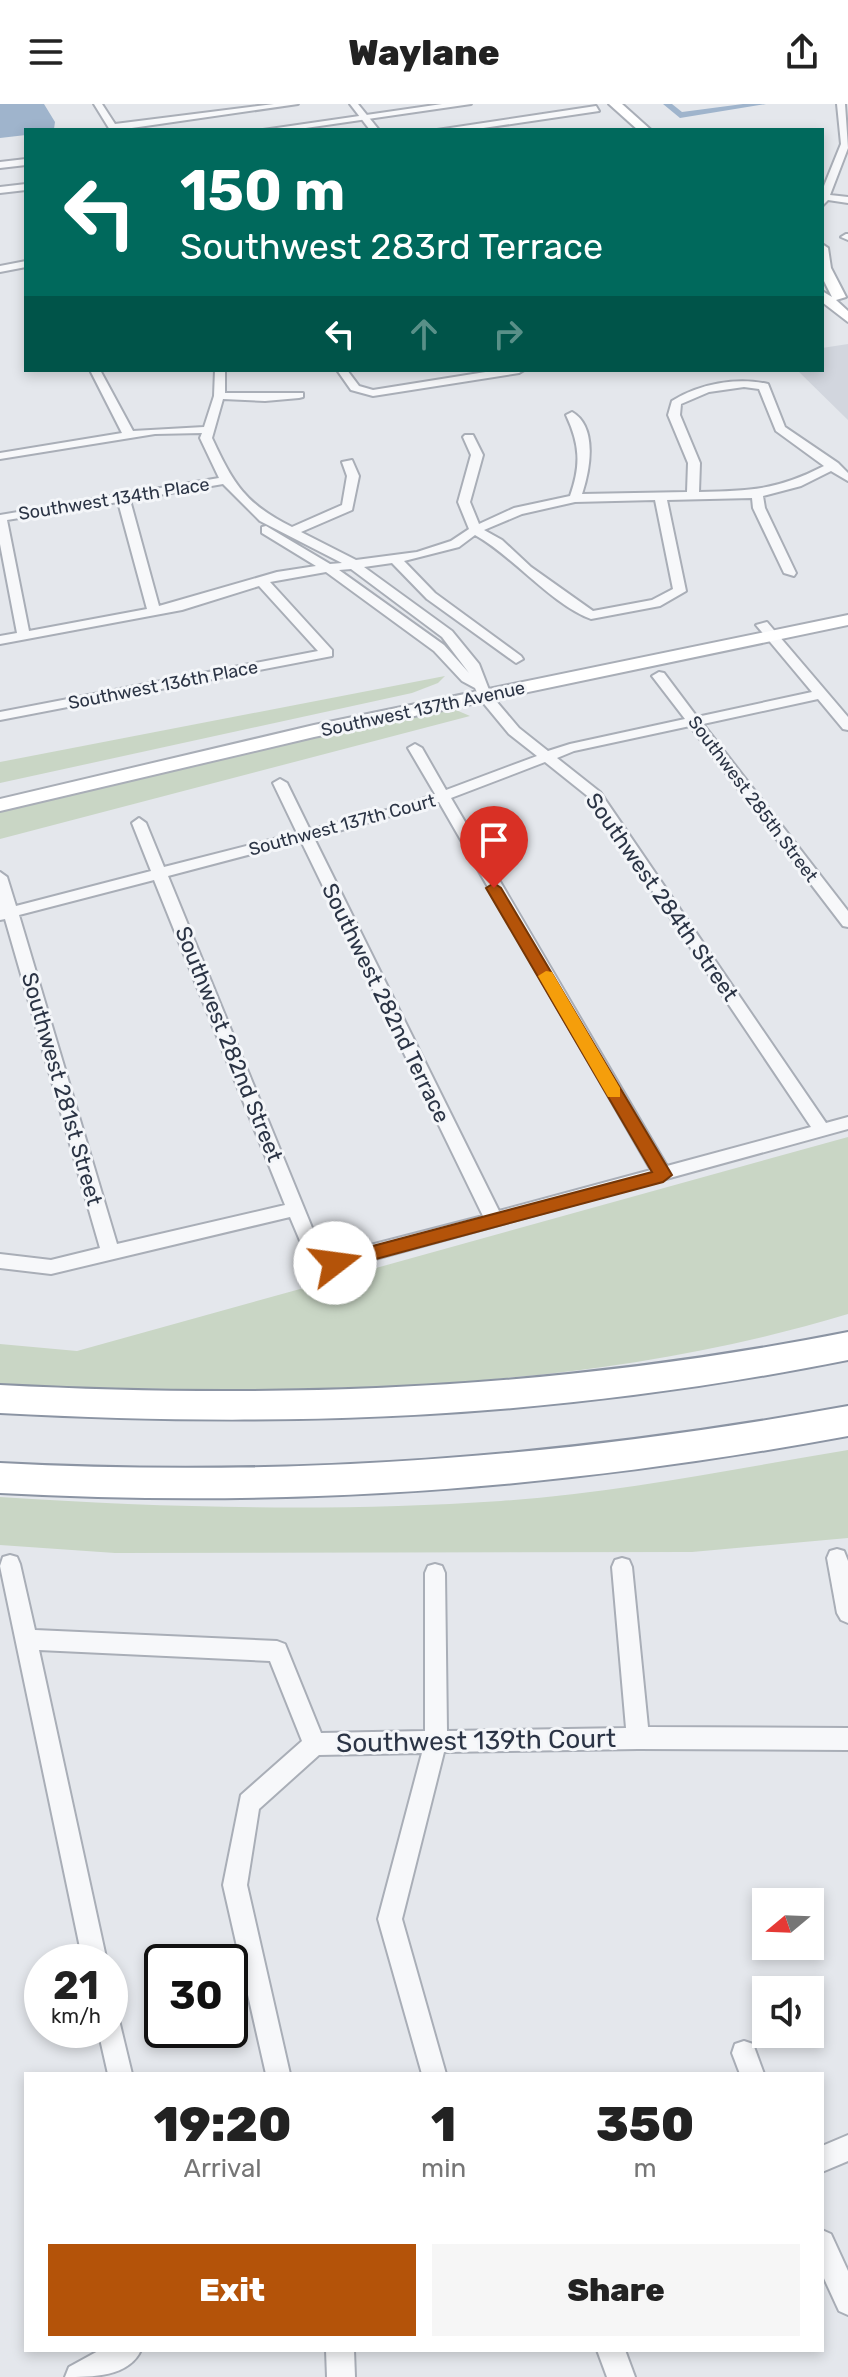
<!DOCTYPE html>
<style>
:root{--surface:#fff;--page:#f6f6f6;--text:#222;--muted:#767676;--accent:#b45309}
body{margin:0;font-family:Rubik,sans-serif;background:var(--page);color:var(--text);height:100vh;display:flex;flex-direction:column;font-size:30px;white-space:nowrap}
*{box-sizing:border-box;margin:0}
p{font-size:26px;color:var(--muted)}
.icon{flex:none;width:44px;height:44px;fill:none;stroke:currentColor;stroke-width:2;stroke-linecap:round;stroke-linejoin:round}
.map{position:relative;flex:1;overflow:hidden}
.side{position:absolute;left:24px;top:1968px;width:800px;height:280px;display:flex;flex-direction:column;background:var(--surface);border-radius:0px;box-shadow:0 4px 12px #0003}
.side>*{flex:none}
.hud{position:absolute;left:24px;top:24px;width:800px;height:244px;border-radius:0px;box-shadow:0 4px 12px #0003;background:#00695c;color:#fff;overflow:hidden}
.needle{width:52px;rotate:251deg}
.tools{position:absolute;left:752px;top:1784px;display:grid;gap:16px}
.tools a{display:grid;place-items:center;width:72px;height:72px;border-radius:0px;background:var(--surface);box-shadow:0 4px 12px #0003;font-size:40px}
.speed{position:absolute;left:24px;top:1840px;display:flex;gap:16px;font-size:40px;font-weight:700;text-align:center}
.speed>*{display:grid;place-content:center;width:104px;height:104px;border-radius:50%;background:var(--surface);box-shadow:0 4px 12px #0003;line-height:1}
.speed small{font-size:20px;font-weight:400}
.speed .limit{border:4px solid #111;border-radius:12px;background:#fff;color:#111}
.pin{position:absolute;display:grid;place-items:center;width:68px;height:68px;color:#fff;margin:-82px -34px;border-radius:50% 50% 50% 0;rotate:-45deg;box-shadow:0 0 8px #0007}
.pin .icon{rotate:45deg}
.me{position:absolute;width:88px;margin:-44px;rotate:75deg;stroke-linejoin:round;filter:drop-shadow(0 0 6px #0008)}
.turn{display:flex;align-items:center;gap:28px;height:168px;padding:0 24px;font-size:36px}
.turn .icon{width:104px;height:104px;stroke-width:2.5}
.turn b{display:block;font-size:56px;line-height:68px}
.lanes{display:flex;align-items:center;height:76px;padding:0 24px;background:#0003;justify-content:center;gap:40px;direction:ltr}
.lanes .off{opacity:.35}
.eta{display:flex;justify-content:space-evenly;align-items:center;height:136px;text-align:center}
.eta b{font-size:48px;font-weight:800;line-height:56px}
.primary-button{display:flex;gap:16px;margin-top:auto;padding:16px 24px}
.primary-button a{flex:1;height:92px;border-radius:0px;background:var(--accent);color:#fff;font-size:32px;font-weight:800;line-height:92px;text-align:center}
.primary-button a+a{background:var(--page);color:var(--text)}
header{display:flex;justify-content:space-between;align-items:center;height:104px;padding:0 24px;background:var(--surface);font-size:36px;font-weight:800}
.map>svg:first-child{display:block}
.built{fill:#d2d6de}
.green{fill:#c9d6c5}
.water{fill:#9fb4cc}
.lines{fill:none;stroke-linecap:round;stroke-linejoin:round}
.canal{fill:#9fb4cc;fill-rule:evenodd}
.minor-casing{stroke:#a9aeb7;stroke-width:4}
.tertiary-casing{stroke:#a9aeb7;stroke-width:4}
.secondary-casing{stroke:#a9aeb7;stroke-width:4}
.motorway-casing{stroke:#8b94a3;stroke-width:4}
.minor{fill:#f7f8fa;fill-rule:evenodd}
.tertiary{fill:#f7f8fa;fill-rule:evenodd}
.secondary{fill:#fff;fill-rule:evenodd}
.motorway{fill:#fff;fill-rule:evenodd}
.route{fill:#b45309;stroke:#753606;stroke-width:2}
.slow{fill:#f59e0b}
.labels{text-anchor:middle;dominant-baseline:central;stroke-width:6;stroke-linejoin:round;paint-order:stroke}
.far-street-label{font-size:18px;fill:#2b3445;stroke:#f4f6f9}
.street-label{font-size:22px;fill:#2b3445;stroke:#f4f6f9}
.near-street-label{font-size:26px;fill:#2b3445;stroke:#f4f6f9}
</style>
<header><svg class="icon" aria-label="menu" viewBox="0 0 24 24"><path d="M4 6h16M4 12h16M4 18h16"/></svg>Waylane<svg class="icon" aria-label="share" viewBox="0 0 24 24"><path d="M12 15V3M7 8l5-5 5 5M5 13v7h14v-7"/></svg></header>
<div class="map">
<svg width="848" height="2273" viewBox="0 0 848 2273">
<rect width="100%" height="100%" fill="#e4e7ec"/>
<path class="built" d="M 848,240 L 848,316 L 797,266 L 822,266 L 822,244 Z"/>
<g class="green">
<path d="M 445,572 L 438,579 L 412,589 L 0,679 L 0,658 Z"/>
<path d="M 441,606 L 456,606 L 470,612 L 0,735 L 0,706 L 182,661 Z"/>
<path d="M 848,1033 L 848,1210 C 573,1293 284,1290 0,1281 L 0,1240 L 77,1247 Z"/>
<path d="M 848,1346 L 848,1434 L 692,1448 L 115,1449 L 0,1441 L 0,1393 C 166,1404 336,1408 501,1397 C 617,1389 734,1365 848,1346 Z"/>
</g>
<path class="water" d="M 0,0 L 44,0 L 55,18 L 54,25 L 26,26 L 26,31 L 0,34 Z"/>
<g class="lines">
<path class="canal" d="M 663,0 L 672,0 L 682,8 L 743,0 L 766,0 L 680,14 Z"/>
<defs>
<g id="minor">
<path d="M 94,0 L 102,0 L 115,20 L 274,0 L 298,0 L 118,26 L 110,26 Z"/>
<path d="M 350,0 L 358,0 L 379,26 L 370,26 Z"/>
<path d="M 837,0 L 845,0 L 848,44 L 830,91 L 848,93 L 848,99 L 828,96 L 822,102 L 822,87 L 841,40 Z"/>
<path d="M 596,2 L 599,7 L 470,26 L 437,26 Z"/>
<path d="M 26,80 L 26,86 L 0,89 L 0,83 Z"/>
<path d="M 846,130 L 848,130 L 848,136 L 841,133 Z"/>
<path d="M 26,157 L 26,163 L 0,168 L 0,162 Z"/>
<path d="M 90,266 L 100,266 L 133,327 L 204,323 L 214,292 L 215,266 L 225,266 L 225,289 L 303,289 L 303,293 L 299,294 L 265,297 L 223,295 L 212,334 C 233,379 245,400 292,423 L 342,401 L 347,372 L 342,358 L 352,356 L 359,372 L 352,406 L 301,428 L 356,456 L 417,448 L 451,437 L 469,425 L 458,398 L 471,351 L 463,333 L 465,331 L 473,331 L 483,351 L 470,398 L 479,420 L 514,404 L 570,392 C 581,361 580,341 566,311 L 572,308 C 598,323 590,366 582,390 L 687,388 L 688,359 L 668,311 L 672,297 C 699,280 736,273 768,280 L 785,323 L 838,359 L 848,369 L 848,377 L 831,367 L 801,382 L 763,392 L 765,404 L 796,469 L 794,472 L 784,469 L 753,404 L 752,394 L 667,396 L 686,487 L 660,502 L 591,515 C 551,500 513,452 475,431 L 459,443 L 404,457 L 435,489 L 521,552 L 523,555 L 516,559 L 427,495 L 392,459 L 364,463 L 452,527 L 479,560 L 491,591 L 519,624 L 548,647 L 570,640 L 685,615 L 652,572 L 659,568 L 664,569 L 697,613 L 812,588 L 756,521 L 767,518 L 848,613 L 848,626 L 843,625 L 818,595 L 703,620 L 848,807 L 848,823 L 843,822 L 690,622 L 574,647 L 557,654 L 600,688 L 826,1019 L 848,1013 L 848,1025 L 335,1166 L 312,1165 L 290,1113 L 51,1170 L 0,1164 L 0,1150 L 51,1156 L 100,1144 L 5,815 L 0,816 L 0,768 L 7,773 L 16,802 L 151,767 L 132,719 L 139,714 L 146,719 L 164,763 L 297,729 L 273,679 L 280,675 L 287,679 L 310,726 L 406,701 L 435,690 L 408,644 L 415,640 L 422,644 L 446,686 L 537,652 L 509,630 L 480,595 L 475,584 L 462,577 L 434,547 L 326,468 L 270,478 L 332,546 L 332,552 L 0,616 L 0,608 L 318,547 L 259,482 L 182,506 L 0,540 L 0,532 L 17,529 L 0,440 L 0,411 L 219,374 L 200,334 L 202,329 L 155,330 L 0,355 L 0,349 L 122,329 ZM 744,283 L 759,285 L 776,327 L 824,362 C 777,386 751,387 699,388 L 700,359 L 680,311 L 681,300 L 709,288 ZM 223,380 L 260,417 L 342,459 L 330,460 L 266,422 L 262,423 L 262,429 L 316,462 L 277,468 L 159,502 L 130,396 ZM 655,396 L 673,485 L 652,496 L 593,507 L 531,463 L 502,436 L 484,426 L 522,410 L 575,398 ZM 118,398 L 147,505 L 29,527 L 7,416 ZM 351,465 L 442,533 L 469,569 L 444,541 L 339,466 ZM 545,658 L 590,694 L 811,1023 L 667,1062 L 451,694 ZM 439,698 L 651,1066 L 499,1107 L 314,734 ZM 301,737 L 483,1112 L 324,1153 L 168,772 ZM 154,776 L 285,1101 L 117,1140 L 19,811 Z"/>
<path d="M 337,266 L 347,266 L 359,282 L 373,286 L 498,266 L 524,266 L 519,269 L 373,292 L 351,286 Z"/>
<path d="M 837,1445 L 844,1447 L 848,1457 L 848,1519 L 841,1516 L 837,1509 L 827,1454 L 830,1447 Z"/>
<path d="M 10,1451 L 17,1453 L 20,1460 L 35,1526 L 277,1537 L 285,1540 L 321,1629 L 425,1627 L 425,1469 L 428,1462 L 435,1460 L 442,1462 L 445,1469 L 447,1627 L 626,1624 L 612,1463 L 615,1456 L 622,1454 L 629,1456 L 632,1463 L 648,1623 L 848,1624 L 848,1646 L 638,1645 L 444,1648 L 402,1815 L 446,1970 L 422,1970 L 378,1815 L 422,1649 L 319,1651 L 259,1705 L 247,1781 L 290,1970 L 266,1970 L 223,1781 L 241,1691 L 302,1637 L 270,1557 L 39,1546 L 107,1858 L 83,1858 L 0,1462 L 3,1453 Z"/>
<path d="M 110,1913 L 119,1916 L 132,1970 L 108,1970 L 98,1926 L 110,1926 Z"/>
<path d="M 744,1937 L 753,1940 L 764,1970 L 740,1970 L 732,1949 L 735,1940 Z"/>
<path d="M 848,2031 L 848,2057 L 822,2068 L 822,2042 Z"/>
<path d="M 822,2126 L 831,2130 L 848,2167 L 848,2211 L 839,2207 L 822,2170 Z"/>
<path d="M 100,2246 L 141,2246 C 129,2273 92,2273 65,2273 L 69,2263 Z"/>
<path d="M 326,2246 L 354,2246 L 355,2273 L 327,2273 Z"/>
<path d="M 597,2246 L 625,2246 L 635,2273 L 607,2273 Z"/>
</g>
<g id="tertiary">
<path d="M 442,0 L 471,0 L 292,26 L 263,26 Z"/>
<path d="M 26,55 L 26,61 L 0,64 L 0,58 Z"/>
</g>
<g id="secondary">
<path d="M 609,0 L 622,0 L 651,26 L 638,26 Z"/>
<path d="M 822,140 L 828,144 L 831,164 L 846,193 L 836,196 L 848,207 L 848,218 L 822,198 L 822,187 L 832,193 L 822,173 Z"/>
<path d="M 848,511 L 848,521 L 314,633 L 0,707 L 0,695 L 314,621 Z"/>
</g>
<g id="motorway">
<path d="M 848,1228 L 848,1256 C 558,1314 294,1325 0,1309 L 0,1281 C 294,1296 559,1285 848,1228 Z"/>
<path d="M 848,1302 L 848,1332 C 559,1385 294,1405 0,1389 L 0,1359 C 291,1374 561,1354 848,1302 Z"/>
</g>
</defs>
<use href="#minor" class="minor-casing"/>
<use href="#tertiary" class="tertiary-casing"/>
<use href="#secondary" class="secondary-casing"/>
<use href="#motorway" class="motorway-casing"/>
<use href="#minor" class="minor"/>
<use href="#tertiary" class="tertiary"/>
<use href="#secondary" class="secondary"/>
<use href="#motorway" class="motorway"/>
</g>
<path class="route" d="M 494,779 L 501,784 L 672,1071 L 663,1078 L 335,1166 L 328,1164 L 325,1159 L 335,1152 L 652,1068 L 486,784 Z"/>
<path class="slow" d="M 546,867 L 552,868 L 620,984 L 620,993 L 608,993 L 538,872 Z"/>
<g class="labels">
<g class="far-street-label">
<text transform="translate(114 395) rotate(-9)">Southwest 134th Place</text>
<text transform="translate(163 581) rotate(-11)">Southwest 136th Place</text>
<text transform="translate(423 605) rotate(-12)">Southwest 137th Avenue</text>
<text transform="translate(753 695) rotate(53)">Southwest 285th Street</text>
<text transform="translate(342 721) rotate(-15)">Southwest 137th Court</text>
</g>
<g class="street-label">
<text transform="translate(662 793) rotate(55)">Southwest 284th Street</text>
<text transform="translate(386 899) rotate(64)">Southwest 282nd Terrace</text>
<text transform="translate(229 940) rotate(68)">Southwest 282nd Street</text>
<text transform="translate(62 985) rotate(74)">Southwest 281st Street</text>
</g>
<g class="near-street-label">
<text transform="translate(476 1637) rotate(-1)">Southwest 139th Court</text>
</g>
</g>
</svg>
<div class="tools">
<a><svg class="needle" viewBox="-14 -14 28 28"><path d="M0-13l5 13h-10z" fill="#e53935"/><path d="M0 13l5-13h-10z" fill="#767676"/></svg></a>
<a><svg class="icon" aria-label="sound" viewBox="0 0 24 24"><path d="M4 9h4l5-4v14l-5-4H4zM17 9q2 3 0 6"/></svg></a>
</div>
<div class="speed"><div>21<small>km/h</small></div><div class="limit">30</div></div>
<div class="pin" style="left:494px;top:784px;background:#d93025"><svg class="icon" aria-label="arrive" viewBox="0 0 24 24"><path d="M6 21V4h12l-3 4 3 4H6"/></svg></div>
<svg class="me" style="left:335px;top:1159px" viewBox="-20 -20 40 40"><circle r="19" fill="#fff"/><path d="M0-13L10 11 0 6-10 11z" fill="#b45309"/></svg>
<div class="hud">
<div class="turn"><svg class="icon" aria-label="left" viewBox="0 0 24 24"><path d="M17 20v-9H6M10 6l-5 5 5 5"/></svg><div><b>150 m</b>Southwest 283rd Terrace</div></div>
<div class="lanes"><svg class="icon" aria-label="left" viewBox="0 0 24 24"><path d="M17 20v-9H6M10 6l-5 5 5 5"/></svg><svg class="icon off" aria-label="ahead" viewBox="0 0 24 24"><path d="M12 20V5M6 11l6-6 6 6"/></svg><svg class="icon off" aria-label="right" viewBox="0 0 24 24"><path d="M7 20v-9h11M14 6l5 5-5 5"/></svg></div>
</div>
<section class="side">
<div class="eta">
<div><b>19:20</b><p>Arrival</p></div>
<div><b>1</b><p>min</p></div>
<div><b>350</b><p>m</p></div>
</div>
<div class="primary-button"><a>Exit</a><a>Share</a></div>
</section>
</div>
